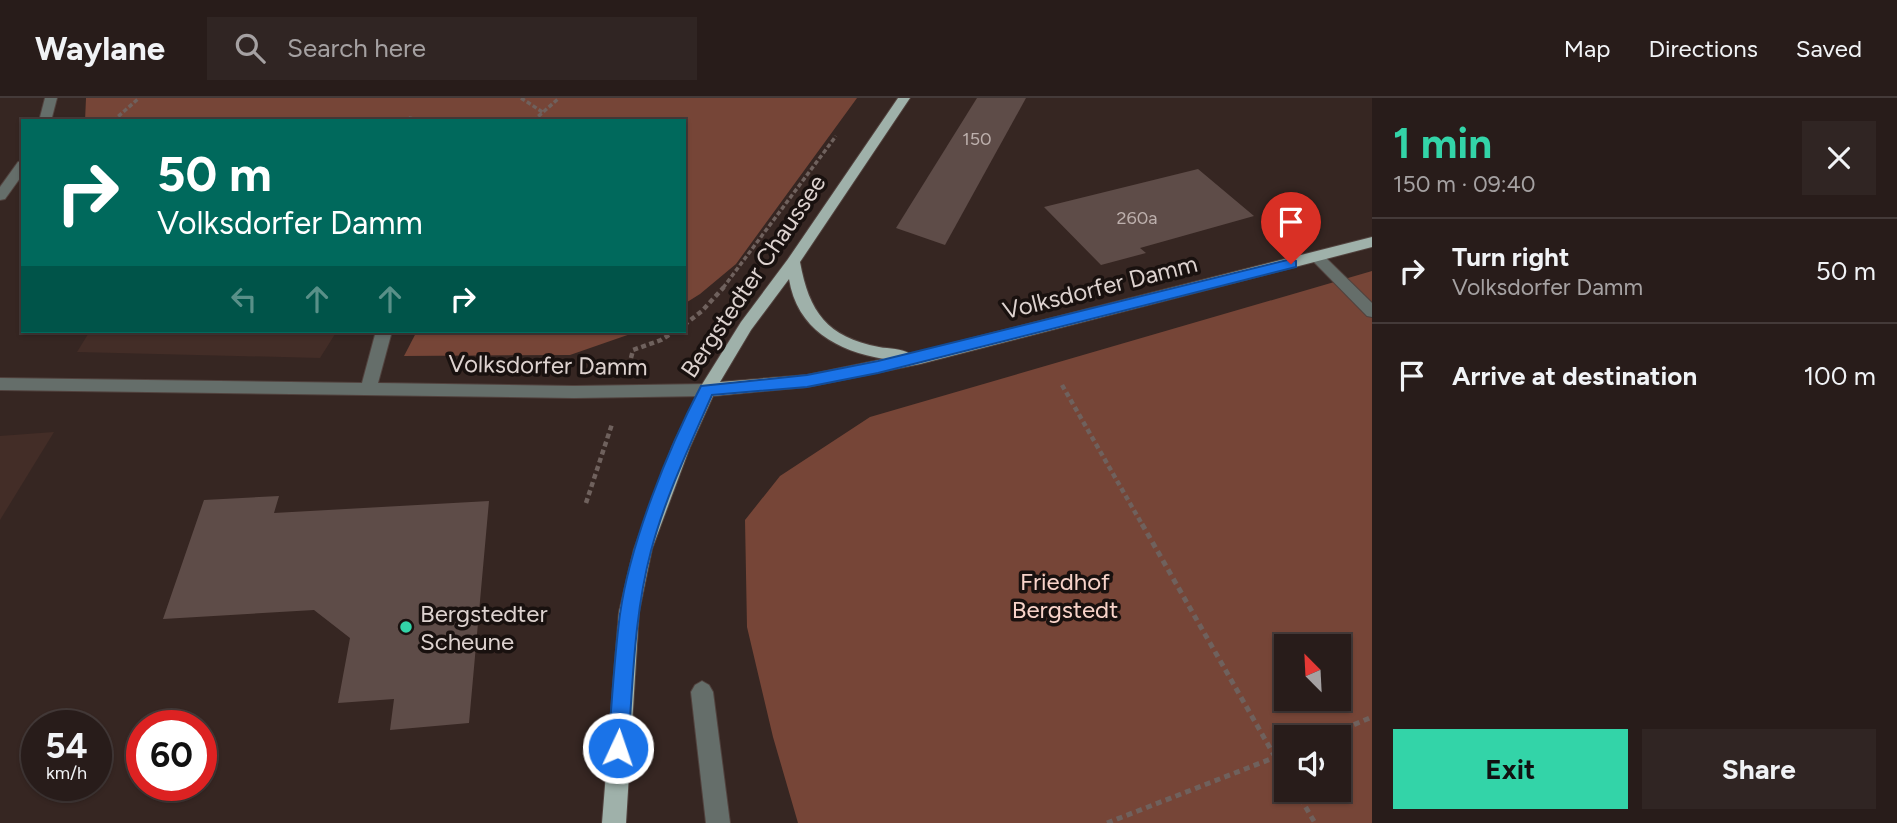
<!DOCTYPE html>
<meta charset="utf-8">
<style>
:root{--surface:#281c1a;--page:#302523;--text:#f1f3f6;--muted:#a5a1a2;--line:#443a39;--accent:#33d4a8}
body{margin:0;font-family:Figtree,sans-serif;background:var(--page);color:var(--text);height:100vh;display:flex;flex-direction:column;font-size:26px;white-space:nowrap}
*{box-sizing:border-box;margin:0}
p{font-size:23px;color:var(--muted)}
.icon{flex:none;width:38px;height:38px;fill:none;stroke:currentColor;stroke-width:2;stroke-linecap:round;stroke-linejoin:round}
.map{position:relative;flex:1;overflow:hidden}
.details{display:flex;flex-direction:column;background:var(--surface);width:525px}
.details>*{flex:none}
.guide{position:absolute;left:21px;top:21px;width:665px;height:214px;border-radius:0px;box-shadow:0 2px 5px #0004,0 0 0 2px var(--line);background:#00695c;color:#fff;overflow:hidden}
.needle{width:46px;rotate:336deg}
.controls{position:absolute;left:1274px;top:536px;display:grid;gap:14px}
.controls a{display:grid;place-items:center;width:77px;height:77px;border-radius:0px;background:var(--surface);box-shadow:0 2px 5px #0004,0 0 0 2px var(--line);font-size:35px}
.speed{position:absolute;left:21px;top:612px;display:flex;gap:14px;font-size:35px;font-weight:700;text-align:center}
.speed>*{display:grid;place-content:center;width:91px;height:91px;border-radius:50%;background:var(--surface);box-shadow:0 2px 5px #0004,0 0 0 2px var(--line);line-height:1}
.speed small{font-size:18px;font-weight:400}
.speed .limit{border:10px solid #d22;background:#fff;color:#111}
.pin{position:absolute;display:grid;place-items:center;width:60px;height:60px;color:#fff;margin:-72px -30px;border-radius:50% 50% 50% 0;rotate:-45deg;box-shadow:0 0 7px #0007}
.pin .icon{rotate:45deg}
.me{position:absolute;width:77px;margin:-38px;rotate:3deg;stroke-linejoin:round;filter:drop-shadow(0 0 5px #0008)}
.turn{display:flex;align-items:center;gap:24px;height:147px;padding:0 21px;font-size:32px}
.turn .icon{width:91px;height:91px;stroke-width:2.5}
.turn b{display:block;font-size:49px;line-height:60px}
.lanes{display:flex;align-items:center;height:66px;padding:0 21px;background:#0003;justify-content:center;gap:35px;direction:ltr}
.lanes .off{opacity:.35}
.round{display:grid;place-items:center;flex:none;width:74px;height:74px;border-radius:0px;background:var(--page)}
.head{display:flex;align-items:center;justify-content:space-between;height:119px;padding:0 21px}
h1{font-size:42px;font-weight:700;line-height:52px;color:var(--accent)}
.action{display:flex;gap:14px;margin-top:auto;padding:14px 21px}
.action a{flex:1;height:80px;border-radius:0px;background:var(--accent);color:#111;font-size:28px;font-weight:700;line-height:80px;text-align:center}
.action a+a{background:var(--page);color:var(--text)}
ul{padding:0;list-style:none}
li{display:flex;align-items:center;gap:21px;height:105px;padding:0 21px;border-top:2px solid var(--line)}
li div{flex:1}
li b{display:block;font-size:26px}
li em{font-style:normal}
header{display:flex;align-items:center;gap:42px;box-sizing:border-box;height:98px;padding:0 35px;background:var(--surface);border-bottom:2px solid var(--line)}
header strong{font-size:33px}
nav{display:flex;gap:38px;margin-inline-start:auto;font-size:24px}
.search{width:490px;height:63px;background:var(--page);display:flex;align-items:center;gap:18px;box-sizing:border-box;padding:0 24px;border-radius:0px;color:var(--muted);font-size:26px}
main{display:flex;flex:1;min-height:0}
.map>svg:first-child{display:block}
.built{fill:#432d27}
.green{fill:#764537;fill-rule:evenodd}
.building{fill:#5e4c48}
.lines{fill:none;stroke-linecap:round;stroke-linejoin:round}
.minor-casing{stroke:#51423e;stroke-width:2}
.major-casing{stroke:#51423e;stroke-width:2}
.path-far2{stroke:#6f615d;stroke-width:3.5;stroke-dasharray:4.5 2.5;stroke-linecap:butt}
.path-far1{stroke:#6f615d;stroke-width:4.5;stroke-dasharray:5 3.5;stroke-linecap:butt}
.path{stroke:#6f615d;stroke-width:5;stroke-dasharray:6 4.5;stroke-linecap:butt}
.minor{fill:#656e6a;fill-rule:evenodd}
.major{fill:#9fb1aa;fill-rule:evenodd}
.route{fill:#1a73e8;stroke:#114b97;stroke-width:2}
.poi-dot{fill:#33d4a8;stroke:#19110f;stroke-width:2.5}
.labels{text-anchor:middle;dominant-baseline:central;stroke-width:7;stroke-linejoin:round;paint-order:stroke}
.far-number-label{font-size:18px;fill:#bdb0ad}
.street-label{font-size:24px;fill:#ddd2cf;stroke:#19110f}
.park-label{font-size:24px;fill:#f8d3c9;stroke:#19110f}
.poi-label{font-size:24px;fill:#ddd2cf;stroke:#19110f;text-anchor:start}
</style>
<header>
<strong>Waylane</strong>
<div class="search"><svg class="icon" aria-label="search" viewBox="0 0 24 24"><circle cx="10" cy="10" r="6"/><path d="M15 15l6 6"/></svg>Search here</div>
<nav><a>Map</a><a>Directions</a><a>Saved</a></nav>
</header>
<main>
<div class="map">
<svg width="1372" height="725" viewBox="0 0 1372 725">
<rect width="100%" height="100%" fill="#362622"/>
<g class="built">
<path d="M 90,233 L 337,233 L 320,260 L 77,254 Z"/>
<path d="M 54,334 L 0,422 L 0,338 Z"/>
</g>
<g class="green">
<path d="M 86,0 L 857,0 L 736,166 L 700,196 L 684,206 L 684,23 L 85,23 Z"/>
<path d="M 1372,173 L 1372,725 L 798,725 L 773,639 L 747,529 L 745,422 L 780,378 L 870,319 ZM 1286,548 L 1339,548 L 1339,600 L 1286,600 ZM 1286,639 L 1339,639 L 1339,691 L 1286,691 Z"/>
<path d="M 417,233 L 639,233 L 570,257 L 404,258 Z"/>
</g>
<g class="building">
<path d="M 977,0 L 1026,0 L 945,147 L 896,130 Z"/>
<path d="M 1198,71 L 1254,118 L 1140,150 L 1146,155 L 1101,167 L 1044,109 Z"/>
<path d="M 279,398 L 274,415 L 489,403 L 469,625 L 390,632 L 394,601 L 338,605 L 350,540 L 314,512 L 163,521 L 204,402 Z"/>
</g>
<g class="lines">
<defs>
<g id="minor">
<path d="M 45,0 L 57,0 L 51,23 L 39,23 Z"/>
<path d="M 23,63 L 23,76 L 5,101 L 0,102 L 0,89 L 18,64 Z"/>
<path d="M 1317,154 L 1322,156 L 1372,205 L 1372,219 L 1367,218 L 1312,162 L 1310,159 Z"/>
<path d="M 376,233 L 392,233 L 378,285 L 574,288 L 707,286 L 715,292 L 707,298 L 574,300 L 0,292 L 0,280 L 362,285 Z"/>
<path d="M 702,583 L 709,587 L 713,594 L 730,725 L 706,725 L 691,594 L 695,587 Z"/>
</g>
<path id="major" d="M 898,0 L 910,0 L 800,164 C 809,214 827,239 879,249 C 889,251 902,250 910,256 L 1372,139 L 1372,149 L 920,266 L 807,289 L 713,298 L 690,349 L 652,451 L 639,514 L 626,725 L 602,725 L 619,514 L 634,451 L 672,349 L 701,288 L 741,224 L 788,161 ZM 789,181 C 797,231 837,253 884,261 L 807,277 L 720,284 L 751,232 Z"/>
</defs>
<use href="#minor" class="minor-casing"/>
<use href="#major" class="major-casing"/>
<g class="path-far2">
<path d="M 521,0 L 544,15"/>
<path d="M 113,23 L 139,0"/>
<path d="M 410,23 L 411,16"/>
<path d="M 533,23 L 559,0"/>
<path d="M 723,190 L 836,38"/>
</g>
<g class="path-far1">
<path d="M 684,227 L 702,213 L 724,189"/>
<path d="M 631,260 L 633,252 L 661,242 L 675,233"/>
<path d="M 1062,287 L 1143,428"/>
<path d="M 586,405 L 612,326"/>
</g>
<g class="path">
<path d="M 1142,426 L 1286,678"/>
<path d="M 1325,639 L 1372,619"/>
<path d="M 1295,691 L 1315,725"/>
<path d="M 1107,725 L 1286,655"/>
</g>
<use href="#minor" class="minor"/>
<use href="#major" class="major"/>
</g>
<path class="route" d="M 1291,161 L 1296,163 L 1296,169 L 878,275 L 807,289 L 712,297 C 690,347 665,400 651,453 C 634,517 633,584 628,650 L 625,657 L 618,660 L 611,657 L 608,650 C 612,606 614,560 620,516 C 630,445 668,351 701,288 L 807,277 L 878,263 Z"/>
<circle class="poi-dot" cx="406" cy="529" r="7"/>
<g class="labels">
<g class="far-number-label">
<text x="977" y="41">150</text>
<text x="1137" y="120">260a</text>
</g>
<g class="street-label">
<text transform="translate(753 178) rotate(-56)">Bergstedter Chaussee</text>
<text transform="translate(1100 189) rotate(-14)">Volksdorfer Damm</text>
<text transform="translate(548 267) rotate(1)">Volksdorfer Damm</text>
</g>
<g class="park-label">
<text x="1065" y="483">Friedhof<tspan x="1065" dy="28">Bergstedt</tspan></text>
</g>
<g class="poi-label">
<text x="420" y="515">Bergstedter<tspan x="420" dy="28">Scheune</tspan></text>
</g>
</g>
</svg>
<div class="controls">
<a><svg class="needle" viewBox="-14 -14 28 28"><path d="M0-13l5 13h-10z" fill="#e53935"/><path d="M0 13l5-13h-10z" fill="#a5a1a2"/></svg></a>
<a><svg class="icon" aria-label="sound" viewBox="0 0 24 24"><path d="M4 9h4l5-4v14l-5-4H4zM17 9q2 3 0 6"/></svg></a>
</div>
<div class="speed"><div>54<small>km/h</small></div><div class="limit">60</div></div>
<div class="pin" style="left:1291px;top:166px;background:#d93025"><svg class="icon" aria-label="arrive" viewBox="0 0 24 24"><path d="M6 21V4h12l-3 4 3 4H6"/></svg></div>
<svg class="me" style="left:618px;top:650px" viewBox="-20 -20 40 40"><circle r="17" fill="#1a73e8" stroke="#fff" stroke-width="3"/><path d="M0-11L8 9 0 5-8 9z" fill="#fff"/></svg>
<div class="guide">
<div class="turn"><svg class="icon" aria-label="right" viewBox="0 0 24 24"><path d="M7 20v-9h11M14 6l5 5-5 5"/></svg><div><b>50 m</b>Volksdorfer Damm</div></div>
<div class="lanes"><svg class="icon off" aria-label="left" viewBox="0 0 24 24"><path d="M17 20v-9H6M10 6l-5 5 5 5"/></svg><svg class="icon off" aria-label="ahead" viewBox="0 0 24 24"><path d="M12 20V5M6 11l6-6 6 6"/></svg><svg class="icon off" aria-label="ahead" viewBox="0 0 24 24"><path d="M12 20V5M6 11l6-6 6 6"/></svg><svg class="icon" aria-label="right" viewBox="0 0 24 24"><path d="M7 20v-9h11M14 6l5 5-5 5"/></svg></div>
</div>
</div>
<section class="details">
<div class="head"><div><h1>1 min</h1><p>150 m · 09:40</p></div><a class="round"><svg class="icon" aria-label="close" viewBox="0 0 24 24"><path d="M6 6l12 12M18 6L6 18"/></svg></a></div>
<ul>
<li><svg class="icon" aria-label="right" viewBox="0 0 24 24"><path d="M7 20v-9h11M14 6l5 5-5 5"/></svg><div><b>Turn right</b><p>Volksdorfer Damm</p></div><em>50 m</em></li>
<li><svg class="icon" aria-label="arrive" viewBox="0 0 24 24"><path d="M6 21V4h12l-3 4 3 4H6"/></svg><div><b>Arrive at destination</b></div><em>100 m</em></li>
</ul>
<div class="action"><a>Exit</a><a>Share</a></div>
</section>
</main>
